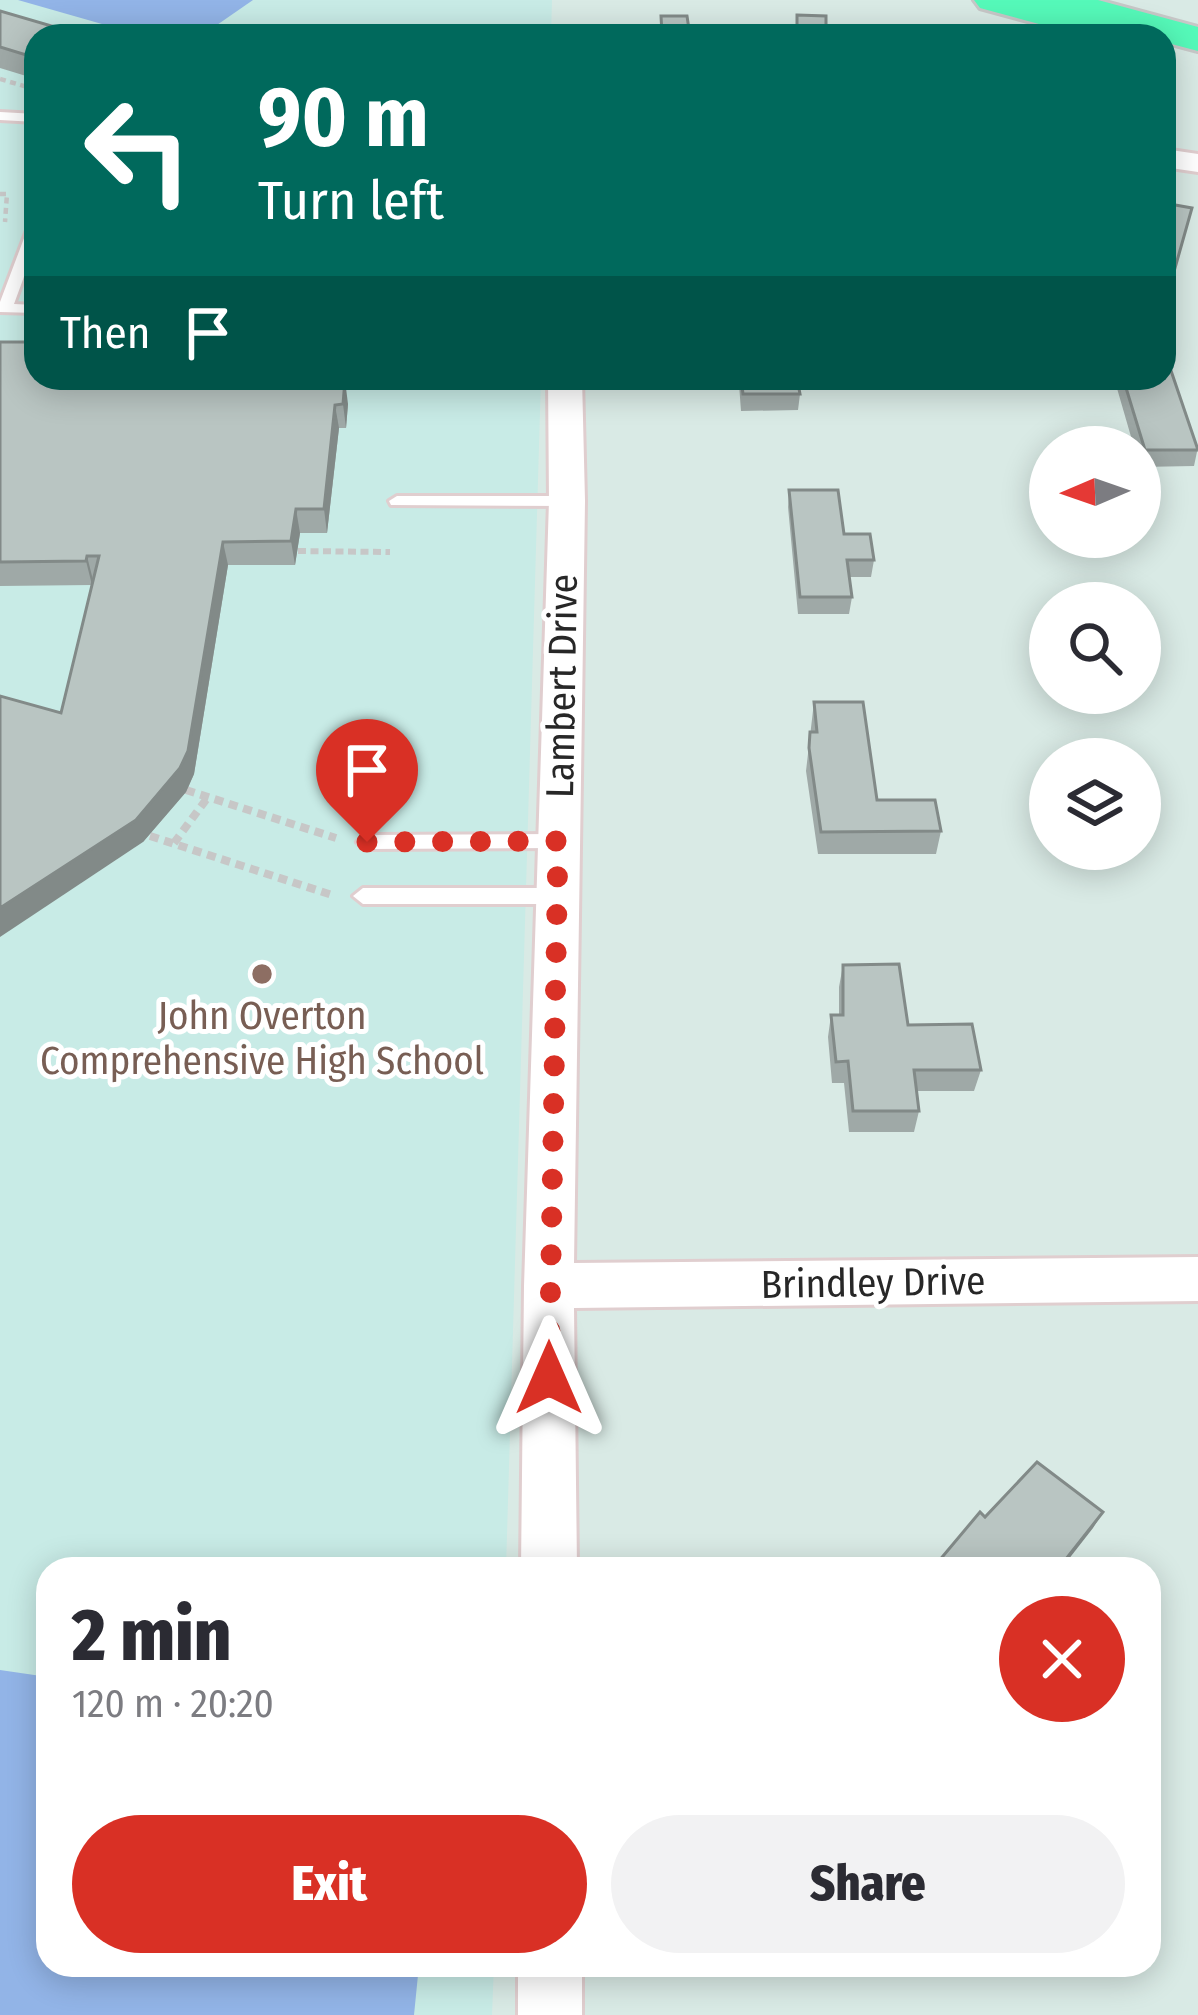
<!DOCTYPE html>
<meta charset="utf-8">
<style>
:root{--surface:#fff;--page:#f2f2f3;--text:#2b2b33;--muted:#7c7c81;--accent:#d93025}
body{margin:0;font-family:"Fira Sans Condensed",sans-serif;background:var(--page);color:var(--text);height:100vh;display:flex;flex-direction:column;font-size:45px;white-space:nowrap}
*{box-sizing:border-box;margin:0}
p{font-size:39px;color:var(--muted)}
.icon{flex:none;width:66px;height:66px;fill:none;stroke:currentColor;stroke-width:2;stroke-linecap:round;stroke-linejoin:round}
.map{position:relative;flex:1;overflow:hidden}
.details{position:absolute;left:36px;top:1557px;width:1125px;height:420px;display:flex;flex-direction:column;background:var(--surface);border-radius:36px;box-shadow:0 6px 30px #0003}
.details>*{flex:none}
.guide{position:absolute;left:24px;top:24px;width:1152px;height:366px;border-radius:36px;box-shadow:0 6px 30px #0003;background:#00695c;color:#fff;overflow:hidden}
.needle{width:78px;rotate:268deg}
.fabs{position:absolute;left:1029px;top:426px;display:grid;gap:24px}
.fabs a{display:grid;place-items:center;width:132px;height:132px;border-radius:50%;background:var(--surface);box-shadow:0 6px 30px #0003;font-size:60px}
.pin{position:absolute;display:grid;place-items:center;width:102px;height:102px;color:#fff;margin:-123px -51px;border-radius:50% 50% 50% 0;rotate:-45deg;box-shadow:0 0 12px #0007}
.pin .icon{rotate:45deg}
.me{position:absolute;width:132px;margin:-66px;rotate:0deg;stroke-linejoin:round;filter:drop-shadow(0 0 9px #0008)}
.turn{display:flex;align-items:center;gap:42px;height:252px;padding:0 36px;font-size:54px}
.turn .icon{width:156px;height:156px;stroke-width:2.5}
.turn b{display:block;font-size:84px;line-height:102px}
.then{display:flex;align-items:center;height:114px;padding:0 36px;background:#0003;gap:24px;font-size:45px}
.round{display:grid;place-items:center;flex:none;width:126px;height:126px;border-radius:63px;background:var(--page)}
.overview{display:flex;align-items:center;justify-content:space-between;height:204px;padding:0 36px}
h1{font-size:72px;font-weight:800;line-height:90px}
.action{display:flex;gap:24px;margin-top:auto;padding:24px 36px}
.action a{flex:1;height:138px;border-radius:72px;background:var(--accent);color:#fff;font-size:48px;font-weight:800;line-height:138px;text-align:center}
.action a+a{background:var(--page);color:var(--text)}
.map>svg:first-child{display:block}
.education{fill:#c8ebe6}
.pitch{fill:#92b4e7}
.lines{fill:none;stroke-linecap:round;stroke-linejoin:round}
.service-casing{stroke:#e0cecf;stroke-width:6}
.minor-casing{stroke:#e0cecf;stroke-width:6}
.motorway-casing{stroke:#c7c7c7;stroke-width:6}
.path-far2{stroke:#c7c7c7;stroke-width:4.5;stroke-dasharray:6 4.5;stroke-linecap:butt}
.path-far1{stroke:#c7c7c7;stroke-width:6;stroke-dasharray:8 4.5;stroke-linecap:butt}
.path{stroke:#c7c7c7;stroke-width:8;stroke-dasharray:9 6;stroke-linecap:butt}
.service{fill:#fff;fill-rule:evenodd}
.minor{fill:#fff;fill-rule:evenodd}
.motorway{fill:#55f9b9;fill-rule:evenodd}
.wall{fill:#9fa9a7}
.shaded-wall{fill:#828a88}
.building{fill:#b9c5c2;stroke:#828a88;stroke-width:3}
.route{stroke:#d93025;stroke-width:21;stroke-dasharray:0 37.8}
.education-dot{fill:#8d6e63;stroke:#fff;stroke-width:4.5}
.labels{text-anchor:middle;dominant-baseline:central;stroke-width:10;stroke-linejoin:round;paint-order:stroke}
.street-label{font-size:39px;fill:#272727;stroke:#fff}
.education-label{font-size:39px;fill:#785e54;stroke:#fff}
</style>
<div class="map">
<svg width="1198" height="2015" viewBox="0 0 1198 2015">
<rect width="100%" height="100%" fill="#d9eae5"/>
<path class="education" d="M 0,0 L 552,0 L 551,36 L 36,36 L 36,378 L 541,378 L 506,1569 L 48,1569 L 48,1965 L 494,1965 L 492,2015 L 0,2015 Z"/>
<g class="pitch">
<path d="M 18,0 L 253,0 L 201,36 L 144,36 Z"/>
<path d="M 0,1670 L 48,1677 L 48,1965 L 419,1965 L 414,2015 L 0,2015 Z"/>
</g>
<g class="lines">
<defs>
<g id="service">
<path d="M 0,112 L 36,114 L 36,122 L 0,120 Z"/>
<path d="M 36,221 L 36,244 L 14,304 L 36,305 L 36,313 L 0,312 L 0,302 L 29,225 Z"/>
<path d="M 397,496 L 567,496 L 575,501 L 567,506 L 391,505 L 389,501 Z"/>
<path d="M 558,834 L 568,841 L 558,848 L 367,849 L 357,842 L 367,835 Z"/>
<path d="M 363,888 L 557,888 L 567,896 L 557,904 L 363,904 L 353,896 Z"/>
</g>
<g id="minor">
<path d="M 1164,149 L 1198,154 L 1198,172 L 1164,167 Z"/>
<path d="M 548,378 L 582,378 L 585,501 L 574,1263 L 1198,1257 L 1198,1301 L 574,1308 L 577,1569 L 521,1569 L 524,1286 L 549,501 Z"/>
<rect x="518" y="1965" width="64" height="50"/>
</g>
<path id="motorway" d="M 974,0 L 1098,0 L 1198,27 L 1198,51 L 1164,42 L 1164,36 L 1113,28 L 1108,35 L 1083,36 L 980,8 Z"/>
</defs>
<use href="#service" class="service-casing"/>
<use href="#minor" class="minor-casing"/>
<use href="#motorway" class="motorway-casing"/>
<g class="path-far2">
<path d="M 0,79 L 27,87"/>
<path d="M 0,194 L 7,194 L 5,222"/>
</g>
<path class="path-far1" d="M 298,551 L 390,552"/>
<g class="path">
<path d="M 186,790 L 336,838"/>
<path d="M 150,836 L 332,895"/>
<path d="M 174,843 L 208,797"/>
</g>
<use href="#service" class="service"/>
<use href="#minor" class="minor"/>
<use href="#motorway" class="motorway"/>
</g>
<g class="wall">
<path d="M 0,11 L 79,34 L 80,36 L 36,36 L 36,79 L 0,68 Z"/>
<path d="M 1164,203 L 1192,208 L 1171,284 L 1164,283 Z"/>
<path d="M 0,342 L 320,380 L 348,404 L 346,428 L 339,428 L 327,533 L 300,533 L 295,565 L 228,565 L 194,774 L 186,792 L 143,842 L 61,713 L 92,585 L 0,586 Z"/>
<path d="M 733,378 L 797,378 L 800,394 L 798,410 L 741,411 L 739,384 L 734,384 Z"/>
<path d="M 1114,378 L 1164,378 L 1198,447 L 1194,466 L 1140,467 L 1140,447 L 1134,447 Z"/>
<path d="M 789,490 L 874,560 L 871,577 L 849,577 L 852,597 L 849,614 L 798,614 L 788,507 Z"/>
<path d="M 814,702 L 877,800 L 941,831 L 936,854 L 818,854 L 806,771 Z"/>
<path d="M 843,965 L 908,1025 L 981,1070 L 974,1091 L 916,1091 L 919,1111 L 914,1132 L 849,1132 L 844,1083 L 832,1083 L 828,1037 L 831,1015 L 839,1015 L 839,987 Z"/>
</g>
<g class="shaded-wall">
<path d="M 345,380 L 348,404 L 346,428 L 343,404 Z"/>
<path d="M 335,405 L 339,428 L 327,533 L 324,509 Z"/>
<path d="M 296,509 L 300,533 L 295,565 L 291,541 Z"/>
<path d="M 223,542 L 228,565 L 194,774 L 186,792 L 143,842 L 0,937 L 0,908 Z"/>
<path d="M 87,556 L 93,580 L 92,585 L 86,561 Z"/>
<path d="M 1103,1512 L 1093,1528 L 1061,1569 L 1062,1564 Z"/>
</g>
<g class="building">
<path d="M 0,11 L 79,34 L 76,36 L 36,36 L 36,58 L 0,47 Z"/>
<path d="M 797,15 L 826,16 L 826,36 L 797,36 Z"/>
<path d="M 661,16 L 687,16 L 690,36 L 590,36 L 590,34 L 662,34 Z"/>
<path d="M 1164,203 L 1192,208 L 1175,268 L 1164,266 Z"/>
<path d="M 0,342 L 36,342 L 36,378 L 314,378 L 313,380 L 345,380 L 343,404 L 335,405 L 324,509 L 296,509 L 291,541 L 223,542 L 188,751 L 180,768 L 136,820 L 0,908 L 0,696 L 61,713 L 99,556 L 87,556 L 86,561 L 0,562 Z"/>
<path d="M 1164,353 L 1165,353 L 1198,450 L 1145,450 L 1123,378 L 1164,378 Z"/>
<path d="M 741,378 L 797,378 L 800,394 L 743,394 Z"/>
<path d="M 789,490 L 838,490 L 844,534 L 870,534 L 874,560 L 847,560 L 852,597 L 800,597 Z"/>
<path d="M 814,702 L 863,702 L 877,800 L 935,800 L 941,831 L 821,832 L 809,748 L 810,732 L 817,732 Z"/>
<path d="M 899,964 L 908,1025 L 972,1024 L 981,1070 L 914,1070 L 919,1111 L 853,1111 L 848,1061 L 836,1062 L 831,1015 L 843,1015 L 843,965 Z"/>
<path d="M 1037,1462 L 1103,1512 L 1062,1564 L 1068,1569 L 947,1569 L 938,1562 L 980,1512 L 985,1517 Z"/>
</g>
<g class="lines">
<path class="route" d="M 367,842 L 558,841 L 549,1378"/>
</g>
<circle class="education-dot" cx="262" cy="974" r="12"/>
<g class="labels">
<g class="street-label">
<text transform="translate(562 686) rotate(-89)">Lambert Drive</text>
<text transform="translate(873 1283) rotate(-1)">Brindley Drive</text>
</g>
<g class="education-label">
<text x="262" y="1016">John Overton<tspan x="262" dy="45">Comprehensive High School</tspan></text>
</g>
</g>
</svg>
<div class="fabs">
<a><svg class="needle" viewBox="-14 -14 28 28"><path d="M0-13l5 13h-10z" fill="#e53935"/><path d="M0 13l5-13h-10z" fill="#7c7c81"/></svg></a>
<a><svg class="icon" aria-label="search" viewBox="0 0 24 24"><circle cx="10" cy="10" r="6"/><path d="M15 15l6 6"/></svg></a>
<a><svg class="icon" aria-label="layers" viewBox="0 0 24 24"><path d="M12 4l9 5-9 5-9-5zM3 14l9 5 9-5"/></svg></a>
</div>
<div class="pin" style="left:367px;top:842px;background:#d93025"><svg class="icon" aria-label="arrive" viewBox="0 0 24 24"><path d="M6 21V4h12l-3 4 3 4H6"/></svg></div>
<svg class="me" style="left:549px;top:1378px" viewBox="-20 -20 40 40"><path d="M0-17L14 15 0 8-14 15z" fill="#d93025" stroke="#fff" stroke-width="4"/></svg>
<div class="guide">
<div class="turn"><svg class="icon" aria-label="left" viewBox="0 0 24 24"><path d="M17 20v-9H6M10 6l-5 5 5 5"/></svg><div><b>90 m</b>Turn left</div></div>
<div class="then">Then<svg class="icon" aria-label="arrive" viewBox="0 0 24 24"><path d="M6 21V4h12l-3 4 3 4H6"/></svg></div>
</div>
<section class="details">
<div class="overview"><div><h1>2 min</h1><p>120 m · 20:20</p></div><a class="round" style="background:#d93025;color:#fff"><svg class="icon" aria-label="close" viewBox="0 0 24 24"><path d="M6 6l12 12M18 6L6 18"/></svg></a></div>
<div class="action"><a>Exit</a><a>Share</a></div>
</section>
</div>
